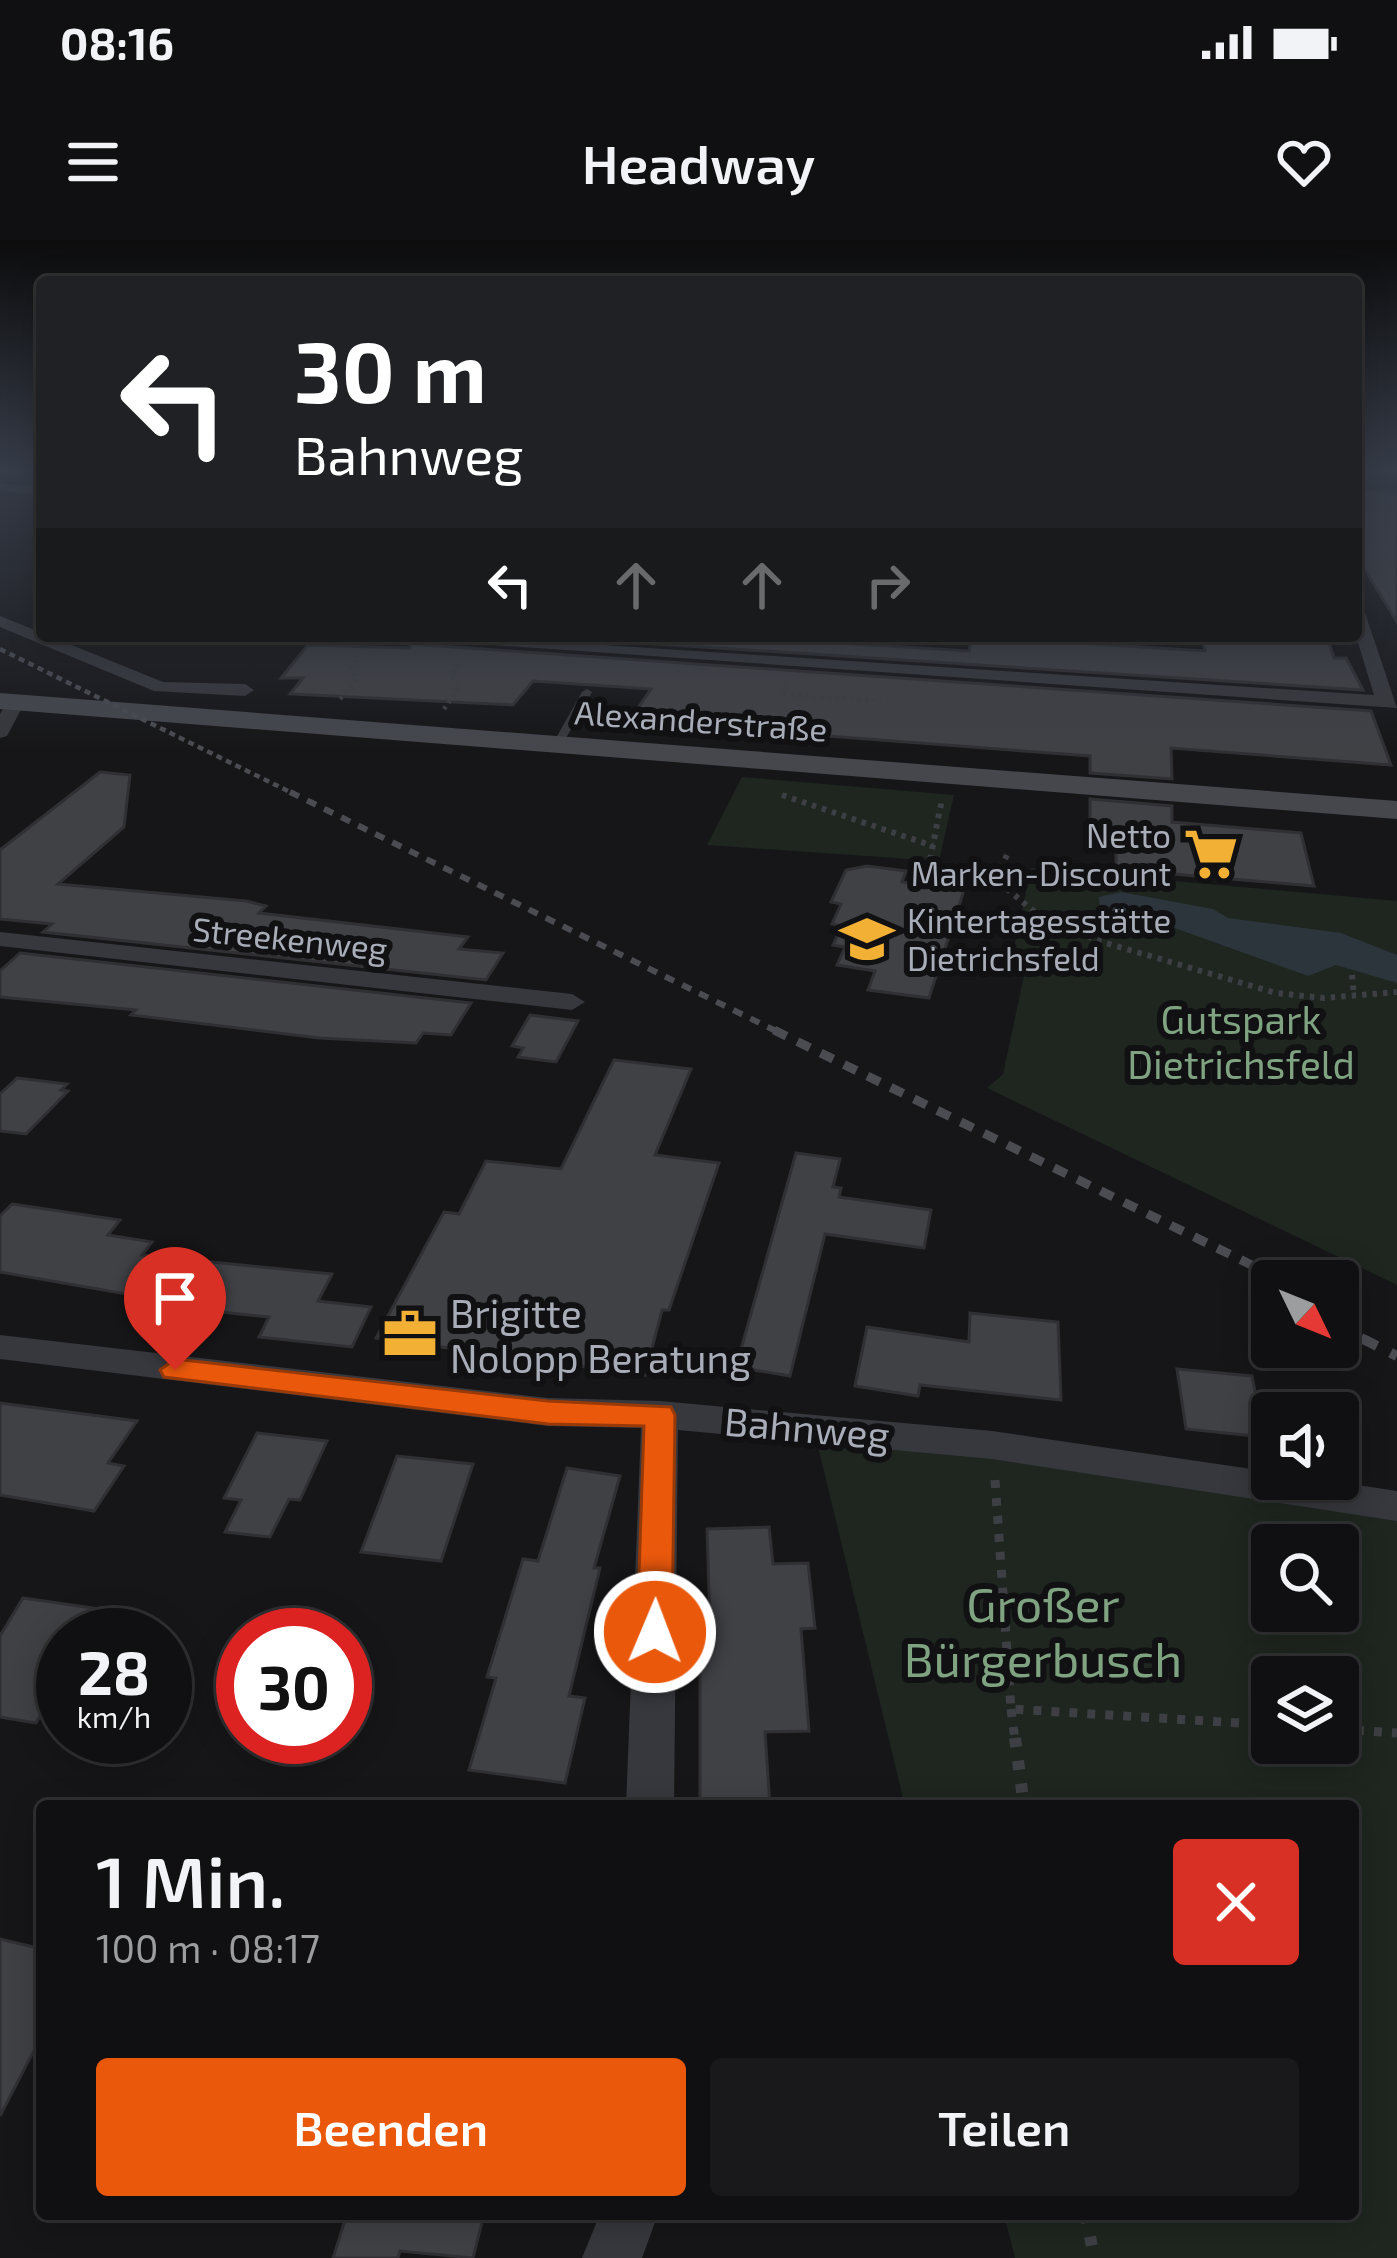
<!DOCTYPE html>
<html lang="de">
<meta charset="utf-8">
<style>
:root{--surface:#101012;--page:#19191b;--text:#f1f3f6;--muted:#9c9d9f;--line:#303032;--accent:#ea580c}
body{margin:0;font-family:"Exo 2",sans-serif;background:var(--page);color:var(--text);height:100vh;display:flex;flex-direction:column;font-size:45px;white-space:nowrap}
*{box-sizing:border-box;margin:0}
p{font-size:39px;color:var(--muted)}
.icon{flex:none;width:66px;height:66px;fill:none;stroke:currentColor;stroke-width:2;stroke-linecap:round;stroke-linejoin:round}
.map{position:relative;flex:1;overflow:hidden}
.side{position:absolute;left:36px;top:1560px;width:1323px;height:420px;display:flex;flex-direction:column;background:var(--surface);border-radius:12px;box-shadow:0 6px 30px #0003,0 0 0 3px var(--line)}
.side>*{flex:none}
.banner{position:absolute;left:36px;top:36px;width:1326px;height:366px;border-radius:12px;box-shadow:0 6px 30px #0003,0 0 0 3px var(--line);background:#202124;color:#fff;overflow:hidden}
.needle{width:78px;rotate:133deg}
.fabs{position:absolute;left:1251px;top:1020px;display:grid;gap:24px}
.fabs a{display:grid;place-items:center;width:108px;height:108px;border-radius:12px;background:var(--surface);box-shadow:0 6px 30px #0003,0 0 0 3px var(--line);font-size:60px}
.speed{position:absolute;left:36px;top:1368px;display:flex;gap:24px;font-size:60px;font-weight:700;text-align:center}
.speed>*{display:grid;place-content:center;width:156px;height:156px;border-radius:50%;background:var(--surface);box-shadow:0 6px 30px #0003,0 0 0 3px var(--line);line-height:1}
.speed small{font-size:30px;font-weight:400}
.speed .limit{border:18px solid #d22;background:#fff;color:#111}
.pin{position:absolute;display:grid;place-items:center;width:102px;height:102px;color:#fff;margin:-123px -51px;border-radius:50% 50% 50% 0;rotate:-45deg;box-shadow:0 0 12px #0007}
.pin .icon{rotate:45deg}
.me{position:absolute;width:132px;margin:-66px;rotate:1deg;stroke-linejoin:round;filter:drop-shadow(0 0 9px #0008)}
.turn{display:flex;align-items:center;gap:42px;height:252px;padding:0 60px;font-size:54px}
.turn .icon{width:156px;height:156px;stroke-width:2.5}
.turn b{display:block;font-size:84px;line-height:102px}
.lanes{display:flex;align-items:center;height:114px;padding:0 60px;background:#0003;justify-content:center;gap:60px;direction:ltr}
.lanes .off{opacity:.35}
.round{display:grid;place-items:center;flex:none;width:126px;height:126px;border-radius:12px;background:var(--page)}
.overview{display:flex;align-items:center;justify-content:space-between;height:204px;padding:0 60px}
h1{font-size:72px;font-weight:600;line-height:90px}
.cta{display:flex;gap:24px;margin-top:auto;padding:24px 60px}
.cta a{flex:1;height:138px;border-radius:12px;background:var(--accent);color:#fff;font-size:48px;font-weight:600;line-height:138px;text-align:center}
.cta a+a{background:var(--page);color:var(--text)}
.status{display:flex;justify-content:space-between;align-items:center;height:84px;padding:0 60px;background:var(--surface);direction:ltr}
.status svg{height:33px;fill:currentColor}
header{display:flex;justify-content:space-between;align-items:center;height:156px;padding:0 60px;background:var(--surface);font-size:54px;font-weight:600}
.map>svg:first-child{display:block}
.green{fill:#1e261f;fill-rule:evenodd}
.water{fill:#2c353c}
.building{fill:#404145;stroke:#303034;stroke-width:3}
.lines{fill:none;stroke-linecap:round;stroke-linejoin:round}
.path-far4{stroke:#3d3f44;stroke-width:3;stroke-dasharray:3 4.5;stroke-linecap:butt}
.path-far3{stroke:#3d3f44;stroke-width:4.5;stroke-dasharray:3 4.5;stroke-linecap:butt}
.path-far2{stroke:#3d3f44;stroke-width:6;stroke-dasharray:4.5 6;stroke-linecap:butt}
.path-far1{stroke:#3d3f44;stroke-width:9;stroke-dasharray:8 10;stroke-linecap:butt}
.path{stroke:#3d3f44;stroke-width:12;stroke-dasharray:9 14;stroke-linecap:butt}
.service{fill:#37383d;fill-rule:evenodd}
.minor{fill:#37383d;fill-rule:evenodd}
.secondary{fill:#45474d;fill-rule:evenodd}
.rail-far3{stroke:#4a4c52;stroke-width:4.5;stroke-dasharray:6 4.5;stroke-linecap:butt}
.rail-far2{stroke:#4a4c52;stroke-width:6;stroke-dasharray:10 9;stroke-linecap:butt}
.rail-far1{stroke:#4a4c52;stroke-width:9;stroke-dasharray:14 12;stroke-linecap:butt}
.rail{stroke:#4a4c52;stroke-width:10;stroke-dasharray:18 15;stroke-linecap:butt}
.route{fill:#ea580c;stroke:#983908;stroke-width:3}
.labels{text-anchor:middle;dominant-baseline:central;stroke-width:12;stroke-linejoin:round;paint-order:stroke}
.far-street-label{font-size:33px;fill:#a8adb8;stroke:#111113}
.far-poi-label{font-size:33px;fill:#a8adb8;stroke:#111113;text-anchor:end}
.park-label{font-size:39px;fill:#7fa381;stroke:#111113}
.poi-label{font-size:39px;fill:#a8adb8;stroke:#111113;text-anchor:start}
.street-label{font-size:39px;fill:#a8adb8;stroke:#111113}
.near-park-label{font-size:48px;fill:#7fa381;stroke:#111113}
</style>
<div class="status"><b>08:16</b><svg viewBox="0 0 49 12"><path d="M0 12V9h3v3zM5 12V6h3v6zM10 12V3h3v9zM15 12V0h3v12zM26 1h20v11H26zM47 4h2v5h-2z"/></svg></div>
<header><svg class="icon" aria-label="menu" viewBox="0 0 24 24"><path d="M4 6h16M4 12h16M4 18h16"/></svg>Headway<svg class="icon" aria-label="heart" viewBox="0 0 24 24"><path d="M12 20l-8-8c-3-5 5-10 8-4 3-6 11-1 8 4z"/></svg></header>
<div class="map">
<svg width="1397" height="2018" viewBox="0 0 1397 2018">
<rect width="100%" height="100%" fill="#161618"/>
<g class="green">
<path d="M 742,537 L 954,555 L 939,621 L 707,605 Z"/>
<path d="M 1031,628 L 1397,661 L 1397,1045 L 987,848 L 1003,834 L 1025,731 L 1011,723 Z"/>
<path d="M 813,1186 L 1397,1266 L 1397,2018 L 1015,2018 L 1004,1974 L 1353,1974 L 1353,1566 L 905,1566 ZM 1272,1305 L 1338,1305 L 1338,1371 L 1272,1371 ZM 1272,1437 L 1338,1437 L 1338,1503 L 1272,1503 Z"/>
</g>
<path class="water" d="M 1121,652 L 1213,669 L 1228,678 L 1341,693 L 1397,715 L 1397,743 L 1336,725 L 1308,736 L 1155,681 L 1100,670 L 1099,657 Z"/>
<g class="building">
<path d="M 1356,250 L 1397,252 L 1397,382 L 1356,315 Z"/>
<path d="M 534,396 L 725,396 L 969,411 L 972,396 L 1079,396 L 1080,403 L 1205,411 L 1202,396 L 1329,402 L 1334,418 L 1346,418 L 1363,450 Z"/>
<path d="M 411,404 L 1371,471 L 1391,525 L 1171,508 L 1172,539 L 1090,533 L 1090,516 L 629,481 L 651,449 L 533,441 L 513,465 L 290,454 L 303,438 L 281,438 L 308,405 L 410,408 Z"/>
<path d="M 100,532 L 130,535 L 124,587 L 58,644 L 246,661 L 266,666 L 259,673 L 468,697 L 459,709 L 503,713 L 486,740 L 43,692 L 52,684 L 0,679 L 0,610 Z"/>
<path d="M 1090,559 L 1172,566 L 1172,582 L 1301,593 L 1314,646 L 1116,629 L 1116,600 L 1090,598 Z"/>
<path d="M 867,626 L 906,631 L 902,642 L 964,650 L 929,758 L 868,750 L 875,731 L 837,725 L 845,707 L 833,705 L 842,686 L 832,684 L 841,664 L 831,662 L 846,630 Z"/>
<path d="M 20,713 L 471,763 L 451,795 L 423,793 L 416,803 L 319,798 L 131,775 L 136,770 L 0,757 L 0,731 Z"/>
<path d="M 530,775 L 578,781 L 556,822 L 518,817 L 523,808 L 512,806 Z"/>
<path d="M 614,820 L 691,829 L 655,915 L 719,923 L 669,1070 L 662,1070 L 645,1135 L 376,1098 L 444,972 L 459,974 L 486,921 L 561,929 Z"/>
<path d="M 17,838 L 67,844 L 61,850 L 68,851 L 26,894 L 0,891 L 0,854 Z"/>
<path d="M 796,913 L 840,919 L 833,947 L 841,948 L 839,957 L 931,970 L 924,1008 L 825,994 L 790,1136 L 736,1127 Z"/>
<path d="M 12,964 L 120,980 L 108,995 L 152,1002 L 142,1015 L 332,1034 L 318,1061 L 371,1067 L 352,1107 L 259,1097 L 269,1077 L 164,1066 L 167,1061 L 0,1032 L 0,976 Z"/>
<path d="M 970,1073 L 1058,1082 L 1061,1160 L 920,1145 L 918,1156 L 855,1146 L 867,1087 L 969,1102 Z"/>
<path d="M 1177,1129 L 1252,1136 L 1264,1197 L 1186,1189 Z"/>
<path d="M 0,1163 L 137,1181 L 108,1223 L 124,1226 L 94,1271 L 0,1255 Z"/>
<path d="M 257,1193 L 327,1201 L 300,1260 L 289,1259 L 270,1297 L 225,1292 L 241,1260 L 224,1258 Z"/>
<path d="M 397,1216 L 473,1224 L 441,1321 L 361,1312 Z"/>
<path d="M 567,1228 L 620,1236 L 594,1328 L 600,1328 L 569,1456 L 585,1458 L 565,1543 L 469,1530 L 496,1438 L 487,1437 L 523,1319 L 538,1321 Z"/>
<path d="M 769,1287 L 773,1324 L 808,1323 L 815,1388 L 801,1389 L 809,1491 L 765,1492 L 770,1566 L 700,1566 L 700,1406 L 701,1381 L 710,1381 L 707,1289 Z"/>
<path d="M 23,1358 L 135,1374 L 134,1395 L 63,1395 L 63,1436 L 36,1483 L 0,1477 L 0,1396 Z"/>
<path d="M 0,1699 L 42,1709 L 42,1795 L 0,1876 Z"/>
<path d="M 347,1974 L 484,1974 L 473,2018 L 400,2011 L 398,2018 L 333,2018 Z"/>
</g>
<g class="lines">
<g class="path-far4">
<path d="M 1356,270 L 1368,271 L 1380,292"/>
<path d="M 1377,313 L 1397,315"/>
</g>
<g class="path-far3">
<path d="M 786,447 L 783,454 L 881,461"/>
<path d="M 340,459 L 357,439 L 350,429 L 358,420"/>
<path d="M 444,469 L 460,447 L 451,436 L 460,423"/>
</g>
<g class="path-far2">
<path d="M 782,555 L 933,606"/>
<path d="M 1007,615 L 995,639 L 1036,673 L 1099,701 L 1276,753 L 1324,758 L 1397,752"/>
<path d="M 930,630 L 995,639"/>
<path d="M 926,640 L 942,559"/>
<path d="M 1352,735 L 1354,756"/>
</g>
<g class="path-far1">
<path d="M 995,1240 L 1011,1469 L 1272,1485"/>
<path d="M 1011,1469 L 1015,1501"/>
<path d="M 1338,1489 L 1397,1493"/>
</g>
<g class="path">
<path d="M 1015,1498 L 1024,1566"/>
<path d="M 1086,1974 L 1094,2018"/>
</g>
<path class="service" d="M 587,449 L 592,452 L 562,505 L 554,507 L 552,505 L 582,452 Z"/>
<g class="minor">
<path d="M 0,244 L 42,246 L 42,254 L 0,252 Z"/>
<path d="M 1356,365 L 1364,370 L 1397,468 L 379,397 L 271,403 L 263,398 L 264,396 L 465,396 L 1374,455 L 1356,396 Z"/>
<path d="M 0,376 L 163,442 L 245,444 L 254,450 L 245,456 L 154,451 L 0,387 Z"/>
<path d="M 9,458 L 25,462 L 7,496 L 0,498 L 0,474 Z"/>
<path d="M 0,692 L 572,754 L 585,762 L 572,770 L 0,706 Z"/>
<path d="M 0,1095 L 548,1158 L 660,1161 L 992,1191 L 1272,1232 L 1272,1239 L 1318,1239 L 1397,1251 L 1397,1281 L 992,1219 L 678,1190 L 674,1566 L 626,1566 L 641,1188 L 548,1186 L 0,1119 Z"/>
<path d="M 600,1974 L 658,1974 L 642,2018 L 582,2018 Z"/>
</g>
<path class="secondary" d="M 0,453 L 1397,561 L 1397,579 L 0,469 Z"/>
<path class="rail-far3" d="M 0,409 L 296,555"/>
<path class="rail-far2" d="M 290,552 L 780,793"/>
<g class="rail-far1">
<path d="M 774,790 L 1284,1041"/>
<path d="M 1338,1087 L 1367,1101"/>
</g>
<path class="rail" d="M 1361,1098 L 1397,1116"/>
</g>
<linearGradient id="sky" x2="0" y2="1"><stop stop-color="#0c0c0d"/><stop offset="0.45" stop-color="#363c48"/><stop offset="1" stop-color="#363c48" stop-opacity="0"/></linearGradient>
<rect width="1397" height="511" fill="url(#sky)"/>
<path class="route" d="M 175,1119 L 548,1161 L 671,1167 L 675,1175 L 672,1392 L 667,1403 L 655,1407 L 642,1403 L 637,1392 L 644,1186 L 548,1184 L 164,1137 L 160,1130 Z"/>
<defs>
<symbol id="supermarket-bare" viewBox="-9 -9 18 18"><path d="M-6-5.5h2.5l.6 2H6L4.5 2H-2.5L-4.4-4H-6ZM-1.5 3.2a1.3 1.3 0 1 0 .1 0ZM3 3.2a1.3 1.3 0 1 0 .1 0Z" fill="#f2b134" stroke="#111113" stroke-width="2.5" paint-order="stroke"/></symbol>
<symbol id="school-bare" viewBox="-9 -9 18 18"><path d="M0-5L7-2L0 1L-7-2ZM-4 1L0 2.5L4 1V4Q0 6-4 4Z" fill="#f2b134" stroke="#111113" stroke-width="2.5" paint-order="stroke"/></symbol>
<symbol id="office-bare" viewBox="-9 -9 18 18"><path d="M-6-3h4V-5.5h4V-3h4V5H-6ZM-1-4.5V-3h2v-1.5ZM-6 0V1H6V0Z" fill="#f2b134" stroke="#111113" stroke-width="2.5" paint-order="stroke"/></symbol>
</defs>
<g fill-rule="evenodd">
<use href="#supermarket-bare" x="1173" y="576" width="76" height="76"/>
<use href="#school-bare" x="829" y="661" width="76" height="76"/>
<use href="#office-bare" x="372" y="1056" width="76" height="76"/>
</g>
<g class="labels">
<g class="far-street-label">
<text transform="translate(701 480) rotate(4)">Alexanderstraße</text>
<text transform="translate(290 698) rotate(6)">Streekenweg</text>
</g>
<g class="far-poi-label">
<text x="1171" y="595">Netto<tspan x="1171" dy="38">Marken-Discount</tspan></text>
<text x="907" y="680" text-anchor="start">Kintertagesstätte<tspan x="907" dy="38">Dietrichsfeld</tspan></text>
</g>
<g class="park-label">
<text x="1241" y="778">Gutspark<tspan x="1241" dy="45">Dietrichsfeld</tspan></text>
</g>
<g class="poi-label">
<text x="450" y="1072">Brigitte<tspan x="450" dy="45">Nolopp Beratung</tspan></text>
</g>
<g class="street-label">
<text transform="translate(807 1187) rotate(5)">Bahnweg</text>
</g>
<g class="near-park-label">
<text x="1043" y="1363">Großer<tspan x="1043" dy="55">Bürgerbusch</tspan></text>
</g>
</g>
</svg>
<div class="fabs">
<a><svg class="needle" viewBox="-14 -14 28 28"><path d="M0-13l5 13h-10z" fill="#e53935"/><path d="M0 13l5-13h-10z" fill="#9c9d9f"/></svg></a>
<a><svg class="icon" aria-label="sound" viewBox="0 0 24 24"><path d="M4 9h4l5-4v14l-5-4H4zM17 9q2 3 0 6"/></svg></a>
<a><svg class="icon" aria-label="search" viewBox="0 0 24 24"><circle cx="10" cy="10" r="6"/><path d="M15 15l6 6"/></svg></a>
<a><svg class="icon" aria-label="layers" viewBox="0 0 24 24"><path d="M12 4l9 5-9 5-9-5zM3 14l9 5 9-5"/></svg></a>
</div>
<div class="speed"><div>28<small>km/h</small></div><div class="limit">30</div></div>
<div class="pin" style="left:175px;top:1130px;background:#d93025"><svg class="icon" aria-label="arrive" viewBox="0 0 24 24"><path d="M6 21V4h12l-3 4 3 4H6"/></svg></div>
<svg class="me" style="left:655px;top:1392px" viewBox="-20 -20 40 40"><circle r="17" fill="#ea580c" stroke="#fff" stroke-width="3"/><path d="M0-11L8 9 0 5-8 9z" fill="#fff"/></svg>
<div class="banner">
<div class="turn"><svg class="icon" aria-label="left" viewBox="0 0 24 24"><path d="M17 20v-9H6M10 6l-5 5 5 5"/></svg><div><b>30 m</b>Bahnweg</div></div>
<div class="lanes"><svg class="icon" aria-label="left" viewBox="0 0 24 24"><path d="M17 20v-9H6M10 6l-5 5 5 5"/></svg><svg class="icon off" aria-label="ahead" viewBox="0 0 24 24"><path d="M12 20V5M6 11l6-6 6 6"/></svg><svg class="icon off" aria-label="ahead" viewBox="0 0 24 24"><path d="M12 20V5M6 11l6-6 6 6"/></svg><svg class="icon off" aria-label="right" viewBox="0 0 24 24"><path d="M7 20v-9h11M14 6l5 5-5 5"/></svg></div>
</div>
<section class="side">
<div class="overview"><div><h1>1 Min.</h1><p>100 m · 08:17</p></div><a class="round" style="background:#d93025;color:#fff"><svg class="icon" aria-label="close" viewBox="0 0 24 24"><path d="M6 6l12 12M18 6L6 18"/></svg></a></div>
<div class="cta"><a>Beenden</a><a>Teilen</a></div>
</section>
</div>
